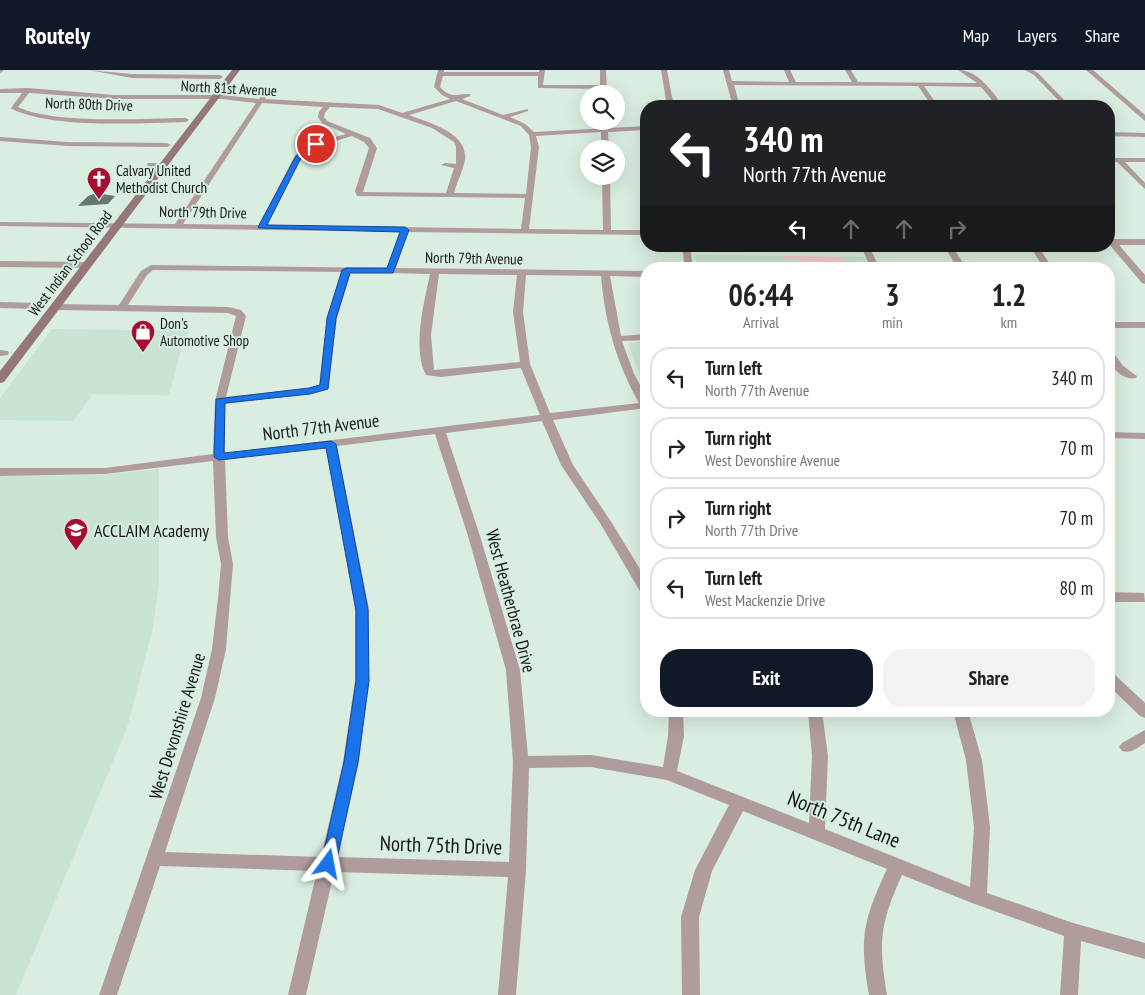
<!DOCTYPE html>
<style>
:root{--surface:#fff;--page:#f2f2f2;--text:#222;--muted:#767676;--line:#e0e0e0;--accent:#111827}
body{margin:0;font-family:"PT Sans Narrow",sans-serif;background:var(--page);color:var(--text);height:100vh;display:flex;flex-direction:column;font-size:19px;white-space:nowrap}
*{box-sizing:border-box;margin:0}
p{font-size:16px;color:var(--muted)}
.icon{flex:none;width:28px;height:28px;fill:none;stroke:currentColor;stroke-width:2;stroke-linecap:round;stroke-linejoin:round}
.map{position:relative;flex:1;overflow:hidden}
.sheet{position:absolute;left:640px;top:192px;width:475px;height:455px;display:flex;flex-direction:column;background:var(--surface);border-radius:20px;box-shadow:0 5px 20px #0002}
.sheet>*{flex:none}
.guide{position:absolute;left:640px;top:30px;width:475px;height:152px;border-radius:20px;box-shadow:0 5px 20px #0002;background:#202124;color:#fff;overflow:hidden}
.fabs{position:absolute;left:580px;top:15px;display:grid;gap:10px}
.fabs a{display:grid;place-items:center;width:45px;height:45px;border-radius:50%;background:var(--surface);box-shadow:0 5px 20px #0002;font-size:25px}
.pin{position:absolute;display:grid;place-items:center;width:42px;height:42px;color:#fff;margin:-21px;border:2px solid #fff;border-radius:50%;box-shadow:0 1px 5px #0007}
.me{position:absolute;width:55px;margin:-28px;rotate:13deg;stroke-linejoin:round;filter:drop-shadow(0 0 4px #0008)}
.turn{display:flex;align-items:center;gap:18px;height:105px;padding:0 20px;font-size:22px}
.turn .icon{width:65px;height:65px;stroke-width:2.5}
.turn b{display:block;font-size:35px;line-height:42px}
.lanes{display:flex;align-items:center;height:48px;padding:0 20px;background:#0003;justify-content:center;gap:25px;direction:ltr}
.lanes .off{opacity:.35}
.eta{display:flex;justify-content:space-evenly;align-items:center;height:85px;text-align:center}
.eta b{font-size:30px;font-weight:700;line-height:35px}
.action{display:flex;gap:10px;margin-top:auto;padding:10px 20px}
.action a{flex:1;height:58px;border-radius:20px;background:var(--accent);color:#fff;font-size:20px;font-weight:700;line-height:58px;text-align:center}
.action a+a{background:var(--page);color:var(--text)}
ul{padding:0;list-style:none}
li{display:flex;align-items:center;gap:15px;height:62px;margin:0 10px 8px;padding:0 10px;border:2px solid var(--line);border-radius:20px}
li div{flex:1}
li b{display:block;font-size:19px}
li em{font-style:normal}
header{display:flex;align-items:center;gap:30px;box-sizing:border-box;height:70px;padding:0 25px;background:var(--accent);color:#fff}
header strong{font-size:24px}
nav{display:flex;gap:28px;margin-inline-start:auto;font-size:18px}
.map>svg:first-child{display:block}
.built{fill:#c9e4d3}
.green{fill:#f8cbcb}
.building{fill:#66776c}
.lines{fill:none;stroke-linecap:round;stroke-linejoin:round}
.minor{fill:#b09c9b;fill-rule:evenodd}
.secondary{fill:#957777;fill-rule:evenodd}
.route{fill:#1a73e8;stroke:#114b97}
.labels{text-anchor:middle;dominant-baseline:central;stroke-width:4;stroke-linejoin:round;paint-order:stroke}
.far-street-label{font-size:15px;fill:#111813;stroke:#d9ede0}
.far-poi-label{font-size:15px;fill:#111813;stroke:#d9ede0;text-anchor:start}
.street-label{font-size:18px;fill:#111813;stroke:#d9ede0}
.poi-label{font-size:18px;fill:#111813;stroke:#d9ede0;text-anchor:start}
.near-street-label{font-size:21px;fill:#111813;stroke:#d9ede0}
</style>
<header>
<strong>Routely</strong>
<nav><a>Map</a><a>Layers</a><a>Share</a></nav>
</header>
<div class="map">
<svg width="1145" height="925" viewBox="0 0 1145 925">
<rect width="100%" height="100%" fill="#d9ede0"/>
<g class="built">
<path d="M 695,185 L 864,187 L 869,199 L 697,199 Z"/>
<path d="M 52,259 L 189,261 L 180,283 L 169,325 L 93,324 L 73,351 L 0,350 L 0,328 Z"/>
<path d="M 646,271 L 646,319 L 628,275 L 630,273 Z"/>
<path d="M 159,399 L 159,512 L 153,558 L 127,658 L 16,925 L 0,925 L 0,406 L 100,405 Z"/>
</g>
<path class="green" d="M 782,186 L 843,187 L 847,195 L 801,194 L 800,190 L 782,189 Z"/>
<path class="building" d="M 96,123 L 115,126 L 108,134 L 78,136 L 88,126 Z"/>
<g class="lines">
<g class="minor">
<path d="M 0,0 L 3,0 L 3,1 L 0,3 Z"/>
<path d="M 88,0 L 132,4 L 220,5 L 223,7 L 220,9 L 132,8 Z"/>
<path d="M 438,0 L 444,0 L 444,2 L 539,2 L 539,0 L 545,0 L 543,15 L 600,15 L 600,0 L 606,0 L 607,24 L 601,24 L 601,19 L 538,18 L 538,6 L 443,6 L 440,17 C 453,30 456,23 470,24 L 470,26 L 462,29 L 503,45 L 528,39 L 528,41 L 510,47 L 525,54 L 534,62 L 646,56 L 646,60 L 608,62 L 609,79 L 601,79 L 601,62 L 536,66 L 539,77 L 529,159 L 603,160 L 602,106 L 610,106 L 611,160 L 646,160 L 646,165 L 408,162 L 396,198 L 646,201 L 646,207 L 610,206 L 621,266 L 646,264 L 646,270 L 622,271 L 634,304 L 646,326 L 646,338 L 553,350 L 573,395 L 612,453 L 646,509 L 646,524 L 641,523 L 600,453 L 561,395 L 542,351 L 446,363 L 480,466 L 520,600 L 528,686 L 591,685 L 663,697 L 668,666 L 669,641 L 683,641 L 684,666 L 677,701 L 809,753 L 812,686 L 808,641 L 822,641 L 828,686 L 825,759 L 970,817 L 974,757 L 966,690 L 953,641 L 968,641 L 982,690 L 990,757 L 987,823 L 1073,853 L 1145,873 L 1145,889 L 1081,871 L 1078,925 L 1060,925 L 1064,866 L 972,833 L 902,805 C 880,854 878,872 887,925 L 869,925 C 859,868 863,851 887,799 L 743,741 L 712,801 L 699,847 L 700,925 L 682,925 L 681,847 L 695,800 L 729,735 L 667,710 L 591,697 L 529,698 L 526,800 L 516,925 L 498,925 L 508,807 L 334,802 L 306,925 L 288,925 L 317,801 L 160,796 L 117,925 L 99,925 L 187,669 L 201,628 L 212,579 L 218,528 L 221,494 L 216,467 L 213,391 L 105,404 L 0,406 L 0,398 L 105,398 L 213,384 L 215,331 L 236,246 L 228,243 L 55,240 L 50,237 L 55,234 L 119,235 L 141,201 L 151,195 L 387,198 L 400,162 L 0,156 L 0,152 L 175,154 L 256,33 L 222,29 L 114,29 L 29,23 L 18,37 C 56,55 143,48 186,48 L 189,50 L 186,52 C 138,53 54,59 12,39 L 11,38 L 22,23 L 0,23 L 0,19 L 28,18 L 114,25 L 222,25 L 259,29 L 265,22 L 268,24 L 265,29 L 379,35 L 402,43 L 450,29 L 442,25 L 434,17 ZM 456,31 L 521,56 L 529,65 L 531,77 L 526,124 L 454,123 C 457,112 463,100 465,90 C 468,62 429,53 409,45 ZM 262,33 L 323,37 L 319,42 L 318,47 L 322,53 L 346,64 L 314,73 L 295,85 L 259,155 L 183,154 ZM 330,37 L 378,39 L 432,58 L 454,72 L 456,77 L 456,94 L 445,93 L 441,95 L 454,98 L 446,123 L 363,122 L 377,78 L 370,68 L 327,51 L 324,47 L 325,43 ZM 352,66 L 364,72 L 369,78 L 355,121 L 357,126 L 525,128 L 521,159 L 267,155 L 301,88 L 319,76 ZM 153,200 L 342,202 L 327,248 L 319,315 L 309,318 L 226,327 L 246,246 L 241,240 L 228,237 L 128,235 L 147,205 ZM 351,202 L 430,204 C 424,232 412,279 426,305 L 441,307 L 521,298 L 540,345 L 225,383 L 225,334 L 310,324 L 328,319 L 337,248 ZM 439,204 L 517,205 L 513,242 L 520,292 L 434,300 L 431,265 ZM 526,205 L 601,206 C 605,252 616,292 639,333 L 550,343 L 530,294 L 523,242 ZM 435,364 L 468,466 L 506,600 L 513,692 L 509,792 L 337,787 L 359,692 L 369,611 L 369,539 L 337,376 ZM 326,377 L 355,539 L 355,611 L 343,692 L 321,787 L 165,782 L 215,628 L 226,579 L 233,494 L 228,467 L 225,390 Z"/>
<path d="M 661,0 L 667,0 L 673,32 L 732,33 L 723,0 L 729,0 L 732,11 L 789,12 L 784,0 L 790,0 L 796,12 L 852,12 L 845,0 L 851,0 L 858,12 L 977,13 L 958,0 C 978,0 992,21 1003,36 L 997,36 L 981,17 L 924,16 L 938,36 L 932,36 L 918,16 L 734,15 L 739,33 L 867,34 L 870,36 L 667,36 Z"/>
<path d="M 1025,0 L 1033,0 L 1038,3 L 1070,36 L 1064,36 L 1034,5 Z"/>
<path d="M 1086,0 L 1093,0 L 1145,45 L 1145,51 Z"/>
<path d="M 1109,62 L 1145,63 L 1145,67 L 1109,66 Z"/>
<path d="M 0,67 L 67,72 L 167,73 L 171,75 L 167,77 L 67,76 L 0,71 Z"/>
<path d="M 1109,88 L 1145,88 L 1145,92 L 1125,92 L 1145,113 L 1145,119 L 1117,92 L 1109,92 Z"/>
<path d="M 148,93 L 164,93 L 168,95 C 163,99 152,99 147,95 Z"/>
<path d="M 1109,166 L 1115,169 L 1145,169 L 1145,175 L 1119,175 L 1145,205 L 1145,214 L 1142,213 L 1109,174 Z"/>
<path d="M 682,176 L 690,176 L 693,199 L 685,199 Z"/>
<path d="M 861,176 L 869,176 L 880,199 L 871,199 Z"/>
<path d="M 944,176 L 952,176 L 967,199 L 958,199 Z"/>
<path d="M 1030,176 L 1038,176 L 1053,199 L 1044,199 Z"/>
<path d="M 0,191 L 87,192 L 91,195 L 87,198 L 0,197 Z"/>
<path d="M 0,232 L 41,233 L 46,236 L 41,239 L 0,238 Z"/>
<rect x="1109" y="252" width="36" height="6"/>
<path d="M 0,280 L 8,281 L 9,283 L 8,285 L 0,286 Z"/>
<path d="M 1109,281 L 1113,282 L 1123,296 L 1137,306 L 1136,308 C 1120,311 1108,294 1109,281 Z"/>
<path d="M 1109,362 L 1145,363 L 1145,369 L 1109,368 Z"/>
<path d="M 1109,522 L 1144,523 L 1145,532 L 1109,532 Z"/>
<path d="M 1109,603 L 1114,604 L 1145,633 L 1145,648 L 1140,646 L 1109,616 Z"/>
<path d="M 1145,660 L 1145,673 C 1137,678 1131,684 1122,681 L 1119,677 L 1122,673 Z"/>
</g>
<path class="secondary" d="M 232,0 L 240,0 L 4,312 L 0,313 L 0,301 Z"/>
</g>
<path class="route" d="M 316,73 L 318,73 L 318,76 L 307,81 L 301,88 L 267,155 L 405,157 L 409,160 L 393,203 L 350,203 L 336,248 L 328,319 L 310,324 L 225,333 L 224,383 L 331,371 L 336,374 L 368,540 L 369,611 L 358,692 L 336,794 L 334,799 L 328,801 L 323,799 L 321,794 L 344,692 L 356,611 L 356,540 L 326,378 L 219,390 L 214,387 L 216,329 L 309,318 L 320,315 L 327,248 L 342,200 L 346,198 L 387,198 L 400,162 L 259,158 L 258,157 L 295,88 L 302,79 Z"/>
<defs>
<symbol id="church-pin" viewBox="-11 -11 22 30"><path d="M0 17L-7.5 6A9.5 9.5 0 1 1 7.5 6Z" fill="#a70d30" stroke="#d9ede0"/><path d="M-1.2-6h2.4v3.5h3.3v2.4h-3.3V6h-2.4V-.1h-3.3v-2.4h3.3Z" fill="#fff"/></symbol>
<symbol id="shop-pin" viewBox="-11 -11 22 30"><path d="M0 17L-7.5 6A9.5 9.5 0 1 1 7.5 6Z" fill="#a70d30" stroke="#d9ede0"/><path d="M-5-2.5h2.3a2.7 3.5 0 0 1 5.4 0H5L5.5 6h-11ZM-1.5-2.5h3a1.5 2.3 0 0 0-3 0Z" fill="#fff"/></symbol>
<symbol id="school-pin" viewBox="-11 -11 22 30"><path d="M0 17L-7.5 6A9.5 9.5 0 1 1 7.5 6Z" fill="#a70d30" stroke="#d9ede0"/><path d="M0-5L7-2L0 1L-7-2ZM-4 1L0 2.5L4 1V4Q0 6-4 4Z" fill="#fff"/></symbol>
</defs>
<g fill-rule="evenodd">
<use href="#church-pin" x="85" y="95" width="28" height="38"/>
<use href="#shop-pin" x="129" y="248" width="28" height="38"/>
<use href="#school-pin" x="62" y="446" width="28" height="38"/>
</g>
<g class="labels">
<g class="far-street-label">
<text transform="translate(229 18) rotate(3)">North 81st Avenue</text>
<text transform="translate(89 34) rotate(2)">North 80th Drive</text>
<text transform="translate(203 142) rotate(1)">North 79th Drive</text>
<text transform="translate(474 188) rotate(1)">North 79th Avenue</text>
<text transform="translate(70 193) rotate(-53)">West Indian School Road</text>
</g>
<g class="far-poi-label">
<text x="116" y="100">Calvary United<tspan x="116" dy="17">Methodist Church</tspan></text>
<text x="160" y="253">Don's<tspan x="160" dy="17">Automotive Shop</tspan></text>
</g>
<g class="street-label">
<text transform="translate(321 357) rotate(-7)">North 77th Avenue</text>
<text transform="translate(511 531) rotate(75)">West Heatherbrae Drive</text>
<text transform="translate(177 656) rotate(-73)">West Devonshire Avenue</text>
</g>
<g class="poi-label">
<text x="94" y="460">ACCLAIM Academy</text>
</g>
<g class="near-street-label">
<text transform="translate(844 749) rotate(22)">North 75th Lane</text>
<text transform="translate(441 775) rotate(2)">North 75th Drive</text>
</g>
</g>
</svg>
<div class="fabs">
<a><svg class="icon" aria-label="search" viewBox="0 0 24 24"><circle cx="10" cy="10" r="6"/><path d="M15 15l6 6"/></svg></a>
<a><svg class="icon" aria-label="layers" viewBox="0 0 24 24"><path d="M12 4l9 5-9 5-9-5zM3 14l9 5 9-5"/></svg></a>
</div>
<div class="pin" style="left:316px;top:74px;background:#d93025"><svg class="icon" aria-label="arrive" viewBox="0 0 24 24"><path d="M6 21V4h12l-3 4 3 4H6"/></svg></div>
<svg class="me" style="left:328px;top:794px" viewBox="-20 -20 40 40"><path d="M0-17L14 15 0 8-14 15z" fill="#1a73e8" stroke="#fff" stroke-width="4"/></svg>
<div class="guide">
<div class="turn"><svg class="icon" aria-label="left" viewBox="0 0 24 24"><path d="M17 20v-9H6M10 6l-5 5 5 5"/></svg><div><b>340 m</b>North 77th Avenue</div></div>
<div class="lanes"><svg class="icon" aria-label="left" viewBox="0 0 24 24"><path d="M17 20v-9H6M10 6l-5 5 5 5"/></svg><svg class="icon off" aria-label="ahead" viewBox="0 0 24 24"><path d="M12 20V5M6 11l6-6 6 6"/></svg><svg class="icon off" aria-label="ahead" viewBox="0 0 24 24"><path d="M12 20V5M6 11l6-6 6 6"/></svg><svg class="icon off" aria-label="right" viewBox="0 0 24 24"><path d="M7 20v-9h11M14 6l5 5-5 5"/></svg></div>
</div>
<section class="sheet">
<div class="eta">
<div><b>06:44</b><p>Arrival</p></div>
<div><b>3</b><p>min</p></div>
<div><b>1.2</b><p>km</p></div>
</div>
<ul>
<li><svg class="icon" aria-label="left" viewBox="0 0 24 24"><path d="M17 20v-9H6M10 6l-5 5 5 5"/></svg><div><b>Turn left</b><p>North 77th Avenue</p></div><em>340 m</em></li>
<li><svg class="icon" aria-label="right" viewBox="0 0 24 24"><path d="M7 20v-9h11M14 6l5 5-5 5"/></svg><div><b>Turn right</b><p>West Devonshire Avenue</p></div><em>70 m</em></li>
<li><svg class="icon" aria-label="right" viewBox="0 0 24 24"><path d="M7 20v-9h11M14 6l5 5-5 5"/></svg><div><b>Turn right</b><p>North 77th Drive</p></div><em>70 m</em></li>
<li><svg class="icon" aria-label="left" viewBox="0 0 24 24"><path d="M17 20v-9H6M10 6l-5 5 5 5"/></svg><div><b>Turn left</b><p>West Mackenzie Drive</p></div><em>80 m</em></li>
</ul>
<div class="action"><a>Exit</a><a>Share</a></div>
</section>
</div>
